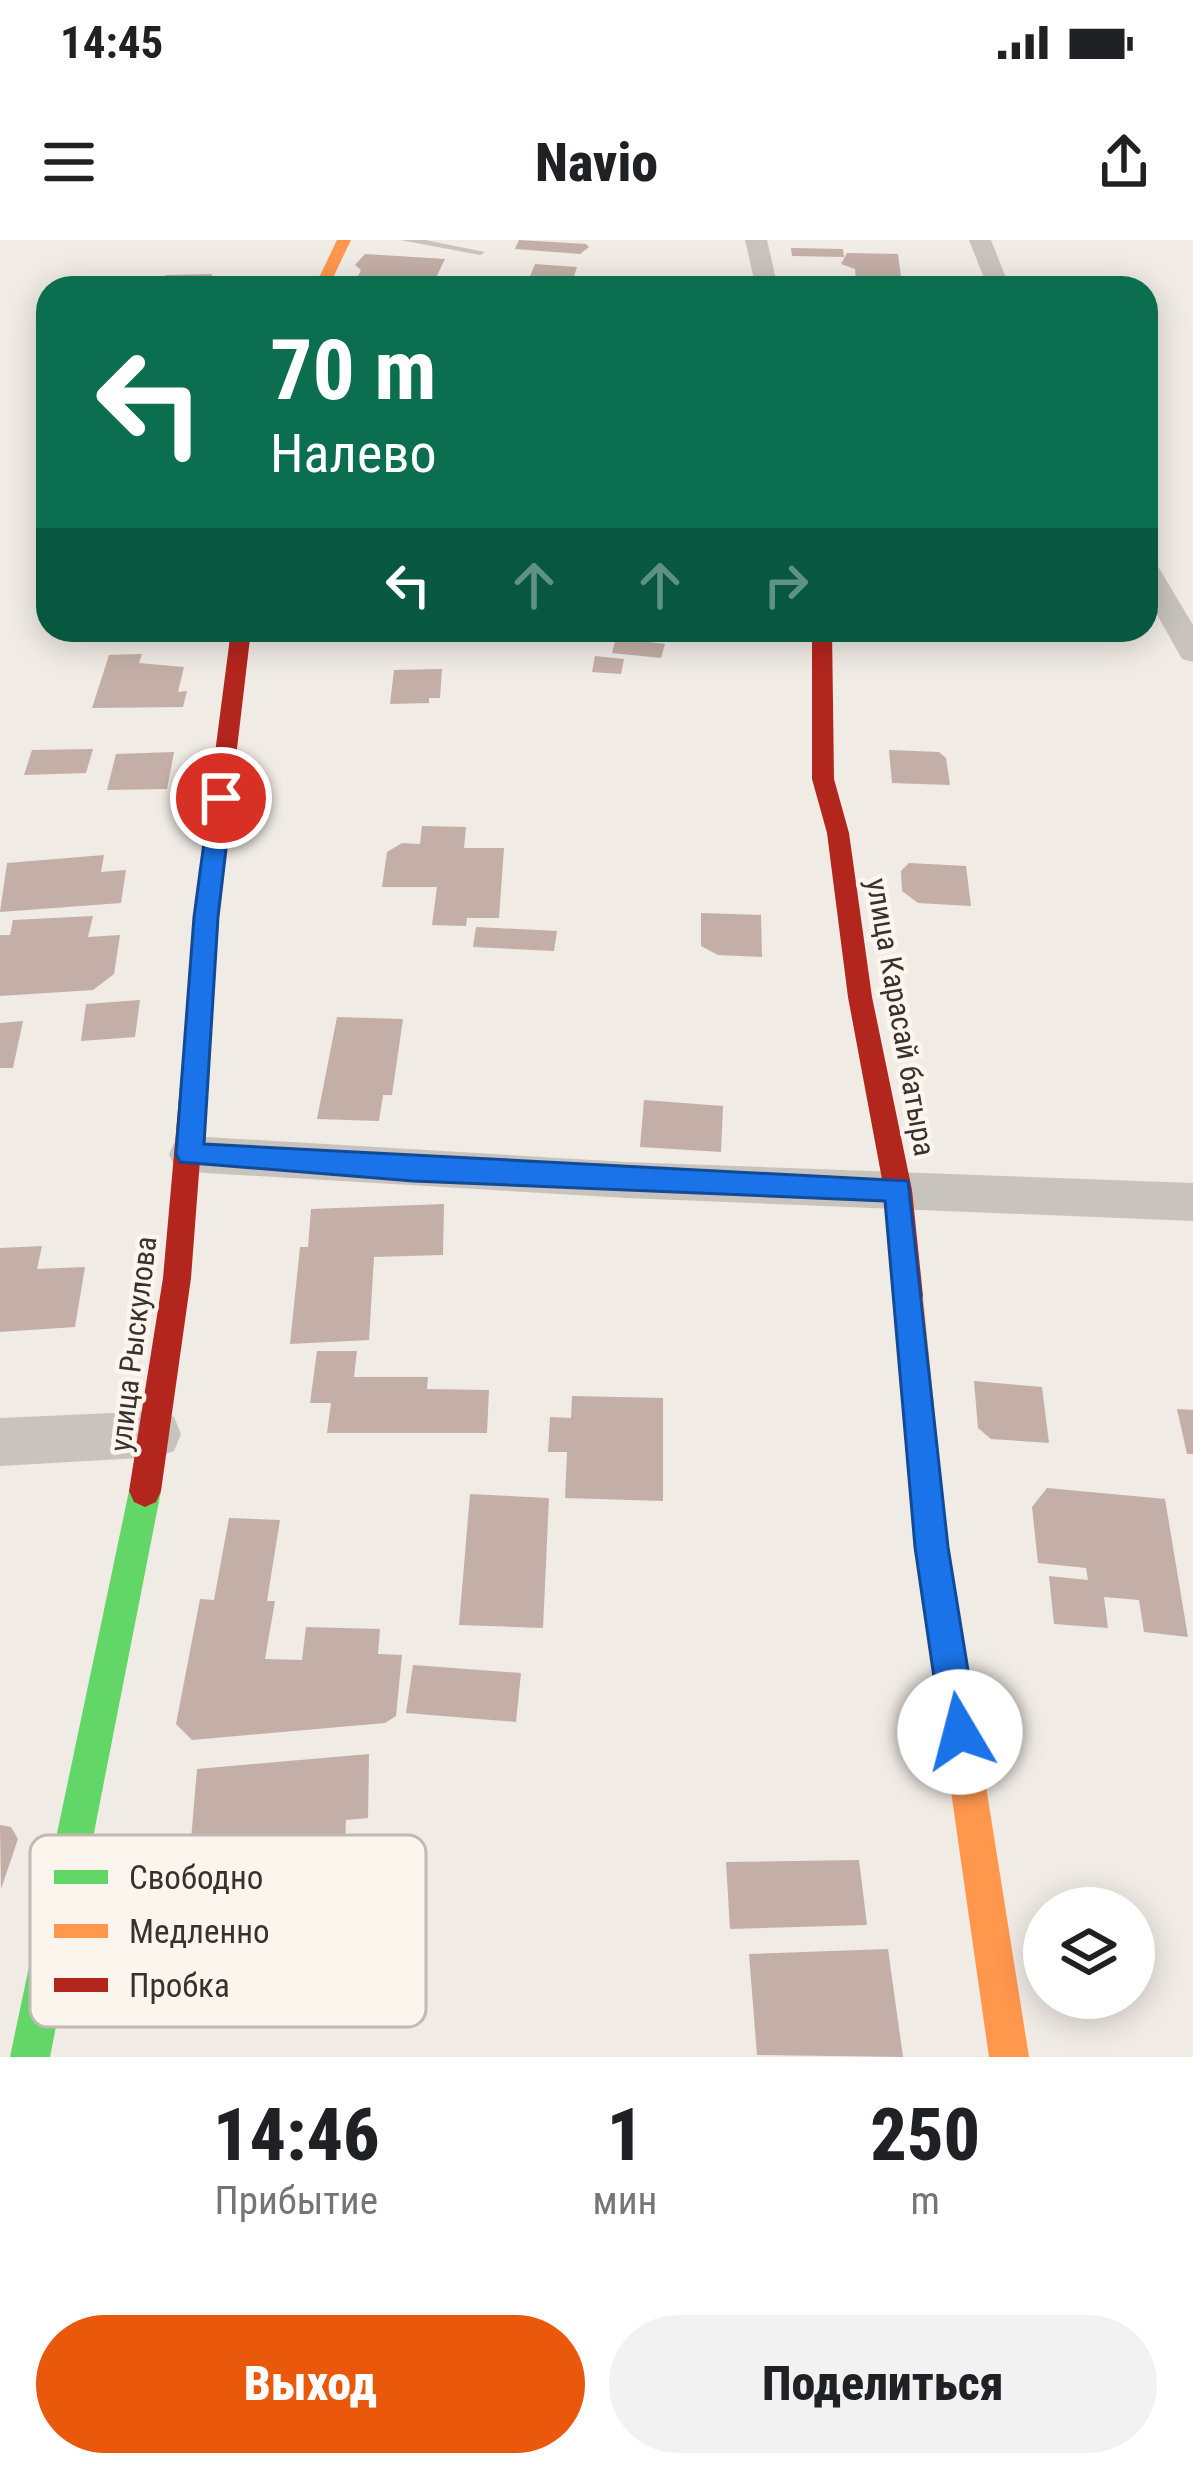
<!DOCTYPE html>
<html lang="ru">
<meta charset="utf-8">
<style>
:root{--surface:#fff;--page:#f2f2f2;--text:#202124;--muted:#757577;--accent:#ea580c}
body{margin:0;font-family:"Roboto Condensed",sans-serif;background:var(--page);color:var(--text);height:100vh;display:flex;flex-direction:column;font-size:45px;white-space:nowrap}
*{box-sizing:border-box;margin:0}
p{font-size:39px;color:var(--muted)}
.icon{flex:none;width:66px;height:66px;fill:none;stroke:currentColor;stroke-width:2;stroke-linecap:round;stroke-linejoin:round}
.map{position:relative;height:1817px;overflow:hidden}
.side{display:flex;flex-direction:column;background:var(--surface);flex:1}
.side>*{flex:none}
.banner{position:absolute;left:36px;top:36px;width:1122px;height:366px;border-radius:36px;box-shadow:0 6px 30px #0003;background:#0b6e4f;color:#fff;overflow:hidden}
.fabs{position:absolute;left:1023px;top:1647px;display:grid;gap:24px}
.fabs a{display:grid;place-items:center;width:132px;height:132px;border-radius:50%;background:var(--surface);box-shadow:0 6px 30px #0003;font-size:60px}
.pin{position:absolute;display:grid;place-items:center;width:102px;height:102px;color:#fff;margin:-51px;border:6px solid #fff;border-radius:50%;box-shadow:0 3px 12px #0007}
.me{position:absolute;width:132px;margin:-66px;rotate:352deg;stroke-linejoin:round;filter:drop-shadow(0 0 9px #0008)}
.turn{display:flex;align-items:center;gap:42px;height:252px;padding:0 36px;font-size:54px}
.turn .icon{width:156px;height:156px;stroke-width:2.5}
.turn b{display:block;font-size:84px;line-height:102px}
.lanes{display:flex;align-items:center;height:114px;padding:0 36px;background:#0003;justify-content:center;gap:60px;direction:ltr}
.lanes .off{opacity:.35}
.eta{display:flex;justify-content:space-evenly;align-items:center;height:204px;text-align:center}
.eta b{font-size:72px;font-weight:800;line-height:84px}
.cta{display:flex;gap:24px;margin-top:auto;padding:24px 36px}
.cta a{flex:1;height:138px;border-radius:72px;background:var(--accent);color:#fff;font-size:48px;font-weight:800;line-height:138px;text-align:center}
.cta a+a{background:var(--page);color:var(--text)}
.status{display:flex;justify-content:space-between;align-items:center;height:84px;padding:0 60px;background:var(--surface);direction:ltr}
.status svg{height:33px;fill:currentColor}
header{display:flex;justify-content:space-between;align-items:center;height:156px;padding:0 36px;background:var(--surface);font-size:54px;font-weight:800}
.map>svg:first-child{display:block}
.building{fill:#c3afa7}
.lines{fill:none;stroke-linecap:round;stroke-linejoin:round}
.lane{fill:#c9c3be;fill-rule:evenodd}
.street{fill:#c9c3be;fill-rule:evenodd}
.fast{fill:#63d668;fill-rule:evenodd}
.slow{fill:#ff974d;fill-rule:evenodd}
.jam{fill:#b3261e;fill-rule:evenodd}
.route{fill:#1a73e8;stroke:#114b97;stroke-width:3}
.labels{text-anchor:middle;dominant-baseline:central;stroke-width:9;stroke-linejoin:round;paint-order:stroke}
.street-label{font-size:30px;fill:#3b302b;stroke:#fbf5ee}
.key{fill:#fbf5ee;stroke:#c1bab4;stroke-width:3}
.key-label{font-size:33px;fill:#3b302b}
</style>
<div class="status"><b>14:45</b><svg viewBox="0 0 49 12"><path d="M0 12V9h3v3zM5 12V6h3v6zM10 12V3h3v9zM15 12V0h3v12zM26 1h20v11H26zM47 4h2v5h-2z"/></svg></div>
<header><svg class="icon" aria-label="menu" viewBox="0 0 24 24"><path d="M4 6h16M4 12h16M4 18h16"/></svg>Navio<svg class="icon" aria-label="share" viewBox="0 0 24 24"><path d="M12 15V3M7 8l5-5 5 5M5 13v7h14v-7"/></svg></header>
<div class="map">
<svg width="1193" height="1817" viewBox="0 0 1193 1817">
<rect width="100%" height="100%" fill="#f0ebe5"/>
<g class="building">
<path d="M 519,0 L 586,4 L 589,7 L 580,14 L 515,9 Z"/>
<path d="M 791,8 L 843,9 L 844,17 L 792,16 Z"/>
<path d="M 847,13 L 898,14 L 901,37 L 856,41 L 855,29 L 841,24 Z"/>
<path d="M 365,14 L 445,19 L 431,48 L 352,48 L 361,30 L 355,25 Z"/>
<path d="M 535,24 L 577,27 L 570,48 L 526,46 Z"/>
<path d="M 212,34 L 208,48 L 153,48 L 157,38 L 167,35 Z"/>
<path d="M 234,36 L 275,36 L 271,47 L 230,47 Z"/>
<path d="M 616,398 L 665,404 L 661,418 L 612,413 Z"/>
<path d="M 142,414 L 139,423 L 184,427 L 178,452 L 187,451 L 183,467 L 92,468 L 109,415 Z"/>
<path d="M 595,416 L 624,419 L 621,434 L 592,432 Z"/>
<path d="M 442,429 L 440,458 L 429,458 L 429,463 L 390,464 L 394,430 Z"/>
<path d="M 93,509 L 86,533 L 24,535 L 32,510 Z"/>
<path d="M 889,510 L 939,512 L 946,518 L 950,545 L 892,543 Z"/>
<path d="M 174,512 L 167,549 L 107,550 L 116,514 Z"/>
<path d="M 422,586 L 466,587 L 464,608 L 504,608 L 499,678 L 467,678 L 466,686 L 432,685 L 437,647 L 382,647 L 387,612 L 402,603 L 420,604 Z"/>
<path d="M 104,615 L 101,632 L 126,630 L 121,663 L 0,672 L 7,623 Z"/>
<path d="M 909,623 L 966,626 L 971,666 L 918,663 L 902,651 L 901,631 Z"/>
<path d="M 701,673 L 761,675 L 762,717 L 718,715 L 701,706 Z"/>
<path d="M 93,676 L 88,697 L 120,695 L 114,734 L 93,750 L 0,756 L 0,695 L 10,695 L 13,680 Z"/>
<path d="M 476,687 L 557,691 L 554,711 L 473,707 Z"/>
<path d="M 140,760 L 135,797 L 81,801 L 86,764 Z"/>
<path d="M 337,777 L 403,779 L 392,855 L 383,855 L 379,881 L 317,879 Z"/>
<path d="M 23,781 L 13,828 L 0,828 L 0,783 Z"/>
<path d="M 644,860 L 723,866 L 721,912 L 640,907 Z"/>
<path d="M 444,964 L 443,1015 L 374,1017 L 369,1100 L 290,1104 L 300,1007 L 308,1007 L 311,969 Z"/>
<path d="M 42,1006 L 37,1029 L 85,1027 L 75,1087 L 0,1092 L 0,1008 Z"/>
<path d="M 317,1111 L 357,1111 L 354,1137 L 428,1137 L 427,1149 L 489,1150 L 487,1193 L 327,1193 L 331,1163 L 310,1163 Z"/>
<path d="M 974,1141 L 1042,1147 L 1049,1203 L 991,1199 L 978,1188 Z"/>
<path d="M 572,1156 L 663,1158 L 663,1261 L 565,1258 L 567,1212 L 548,1212 L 550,1177 L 571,1178 Z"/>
<path d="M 1177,1169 L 1193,1170 L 1193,1214 L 1187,1214 Z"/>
<path d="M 1047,1248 L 1165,1259 L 1188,1397 L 1144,1392 L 1139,1360 L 1104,1357 L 1108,1388 L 1054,1384 L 1049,1336 L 1088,1340 L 1086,1328 L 1038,1323 L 1032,1267 Z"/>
<path d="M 470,1254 L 549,1258 L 543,1388 L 459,1385 Z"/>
<path d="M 229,1278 L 280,1280 L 267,1361 L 275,1361 L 265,1419 L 302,1420 L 306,1387 L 380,1389 L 378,1414 L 402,1415 L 396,1476 L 385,1483 L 192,1500 L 176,1484 L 200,1359 L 214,1360 Z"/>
<path d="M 413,1425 L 521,1433 L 516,1482 L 406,1473 Z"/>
<path d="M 369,1514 L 368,1578 L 346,1580 L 344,1631 L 230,1641 L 232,1608 L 190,1612 L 197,1529 Z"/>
<path d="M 0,1585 L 11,1587 L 18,1599 L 1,1649 Z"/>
<path d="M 859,1620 L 867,1685 L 730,1689 L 726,1622 Z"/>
<path d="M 888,1709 L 903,1817 L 757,1815 L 749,1714 Z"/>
</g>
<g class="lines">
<path class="lane" d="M 400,0 L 425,0 L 485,12 L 480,15 Z"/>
<g class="street">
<path d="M 745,0 L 767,0 L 778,48 L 756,48 Z"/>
<path d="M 969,0 L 991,0 L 1010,48 L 988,48 Z"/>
<path d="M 1146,320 L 1156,323 L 1193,385 L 1193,422 L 1182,419 L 1146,355 Z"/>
<path d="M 190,896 L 627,922 L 1193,943 L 1193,981 L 627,958 L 190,932 L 175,927 L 169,914 L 175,901 Z"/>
<path d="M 157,1171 L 174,1177 L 181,1194 L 174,1211 L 157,1217 L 0,1226 L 0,1178 Z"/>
</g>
<path class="fast" d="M 145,1235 L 156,1240 L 161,1251 L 50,1817 L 10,1817 L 129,1251 L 134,1240 Z"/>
<g class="slow">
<path d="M 337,0 L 351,0 L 328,48 L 314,48 Z"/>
<path d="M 908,1043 L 918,1047 L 923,1056 L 948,1307 L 1029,1817 L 989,1817 L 916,1307 L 893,1056 L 898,1047 Z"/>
</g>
<g class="jam">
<path d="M 231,390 L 251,390 L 221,644 L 191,1038 L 161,1251 L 156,1262 L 145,1267 L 134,1262 L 129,1251 L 163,1038 L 198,644 Z"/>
<path d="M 812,390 L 832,390 L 834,539 L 849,593 L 872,757 L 912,950 L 923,1056 L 918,1065 L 908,1069 L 898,1065 L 893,1056 L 884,950 L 848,757 L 827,593 L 812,539 Z"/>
</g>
</g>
<path class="route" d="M 221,550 L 232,558 L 218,677 L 204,904 L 908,941 L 948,1307 L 978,1492 L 972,1505 L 960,1510 L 947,1505 L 942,1492 L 915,1307 L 885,961 L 413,941 L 180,922 L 176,914 L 194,677 L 210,558 Z"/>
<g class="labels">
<g class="street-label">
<text transform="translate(901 777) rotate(80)">улица Карасай батыра</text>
<text transform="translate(133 1104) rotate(-83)">улица Рыскулова</text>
</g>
</g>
<rect x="30" y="1595" width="396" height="192" rx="18" class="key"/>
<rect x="54" y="1630" width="54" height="14" fill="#63d668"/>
<rect x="54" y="1684" width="54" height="14" fill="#ff974d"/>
<rect x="54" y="1738" width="54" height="14" fill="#b3261e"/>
<g class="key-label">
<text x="129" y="1649">Свободно</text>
<text x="129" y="1703">Медленно</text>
<text x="129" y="1757">Пробка</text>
</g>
</svg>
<div class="fabs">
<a><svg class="icon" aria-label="layers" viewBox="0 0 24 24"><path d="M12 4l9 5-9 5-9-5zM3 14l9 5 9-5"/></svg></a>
</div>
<div class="pin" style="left:221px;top:558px;background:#d93025"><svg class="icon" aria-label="arrive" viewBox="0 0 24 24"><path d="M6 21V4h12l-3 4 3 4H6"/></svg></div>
<svg class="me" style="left:960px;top:1492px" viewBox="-20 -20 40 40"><circle r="19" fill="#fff"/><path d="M0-13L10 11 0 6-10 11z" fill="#1a73e8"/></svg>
<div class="banner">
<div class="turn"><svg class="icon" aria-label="left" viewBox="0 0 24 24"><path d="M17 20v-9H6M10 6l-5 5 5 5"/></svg><div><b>70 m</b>Налево</div></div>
<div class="lanes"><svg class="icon" aria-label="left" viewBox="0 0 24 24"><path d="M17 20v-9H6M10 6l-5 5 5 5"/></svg><svg class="icon off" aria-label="ahead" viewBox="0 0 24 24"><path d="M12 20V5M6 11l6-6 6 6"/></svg><svg class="icon off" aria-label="ahead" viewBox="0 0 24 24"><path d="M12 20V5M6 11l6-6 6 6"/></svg><svg class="icon off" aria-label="right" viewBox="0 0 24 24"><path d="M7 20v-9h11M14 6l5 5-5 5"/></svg></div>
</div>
</div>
<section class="side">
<div class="eta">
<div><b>14:46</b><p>Прибытие</p></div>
<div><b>1</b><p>мин</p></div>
<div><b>250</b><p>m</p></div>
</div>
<div class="cta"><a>Выход</a><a>Поделиться</a></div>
</section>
